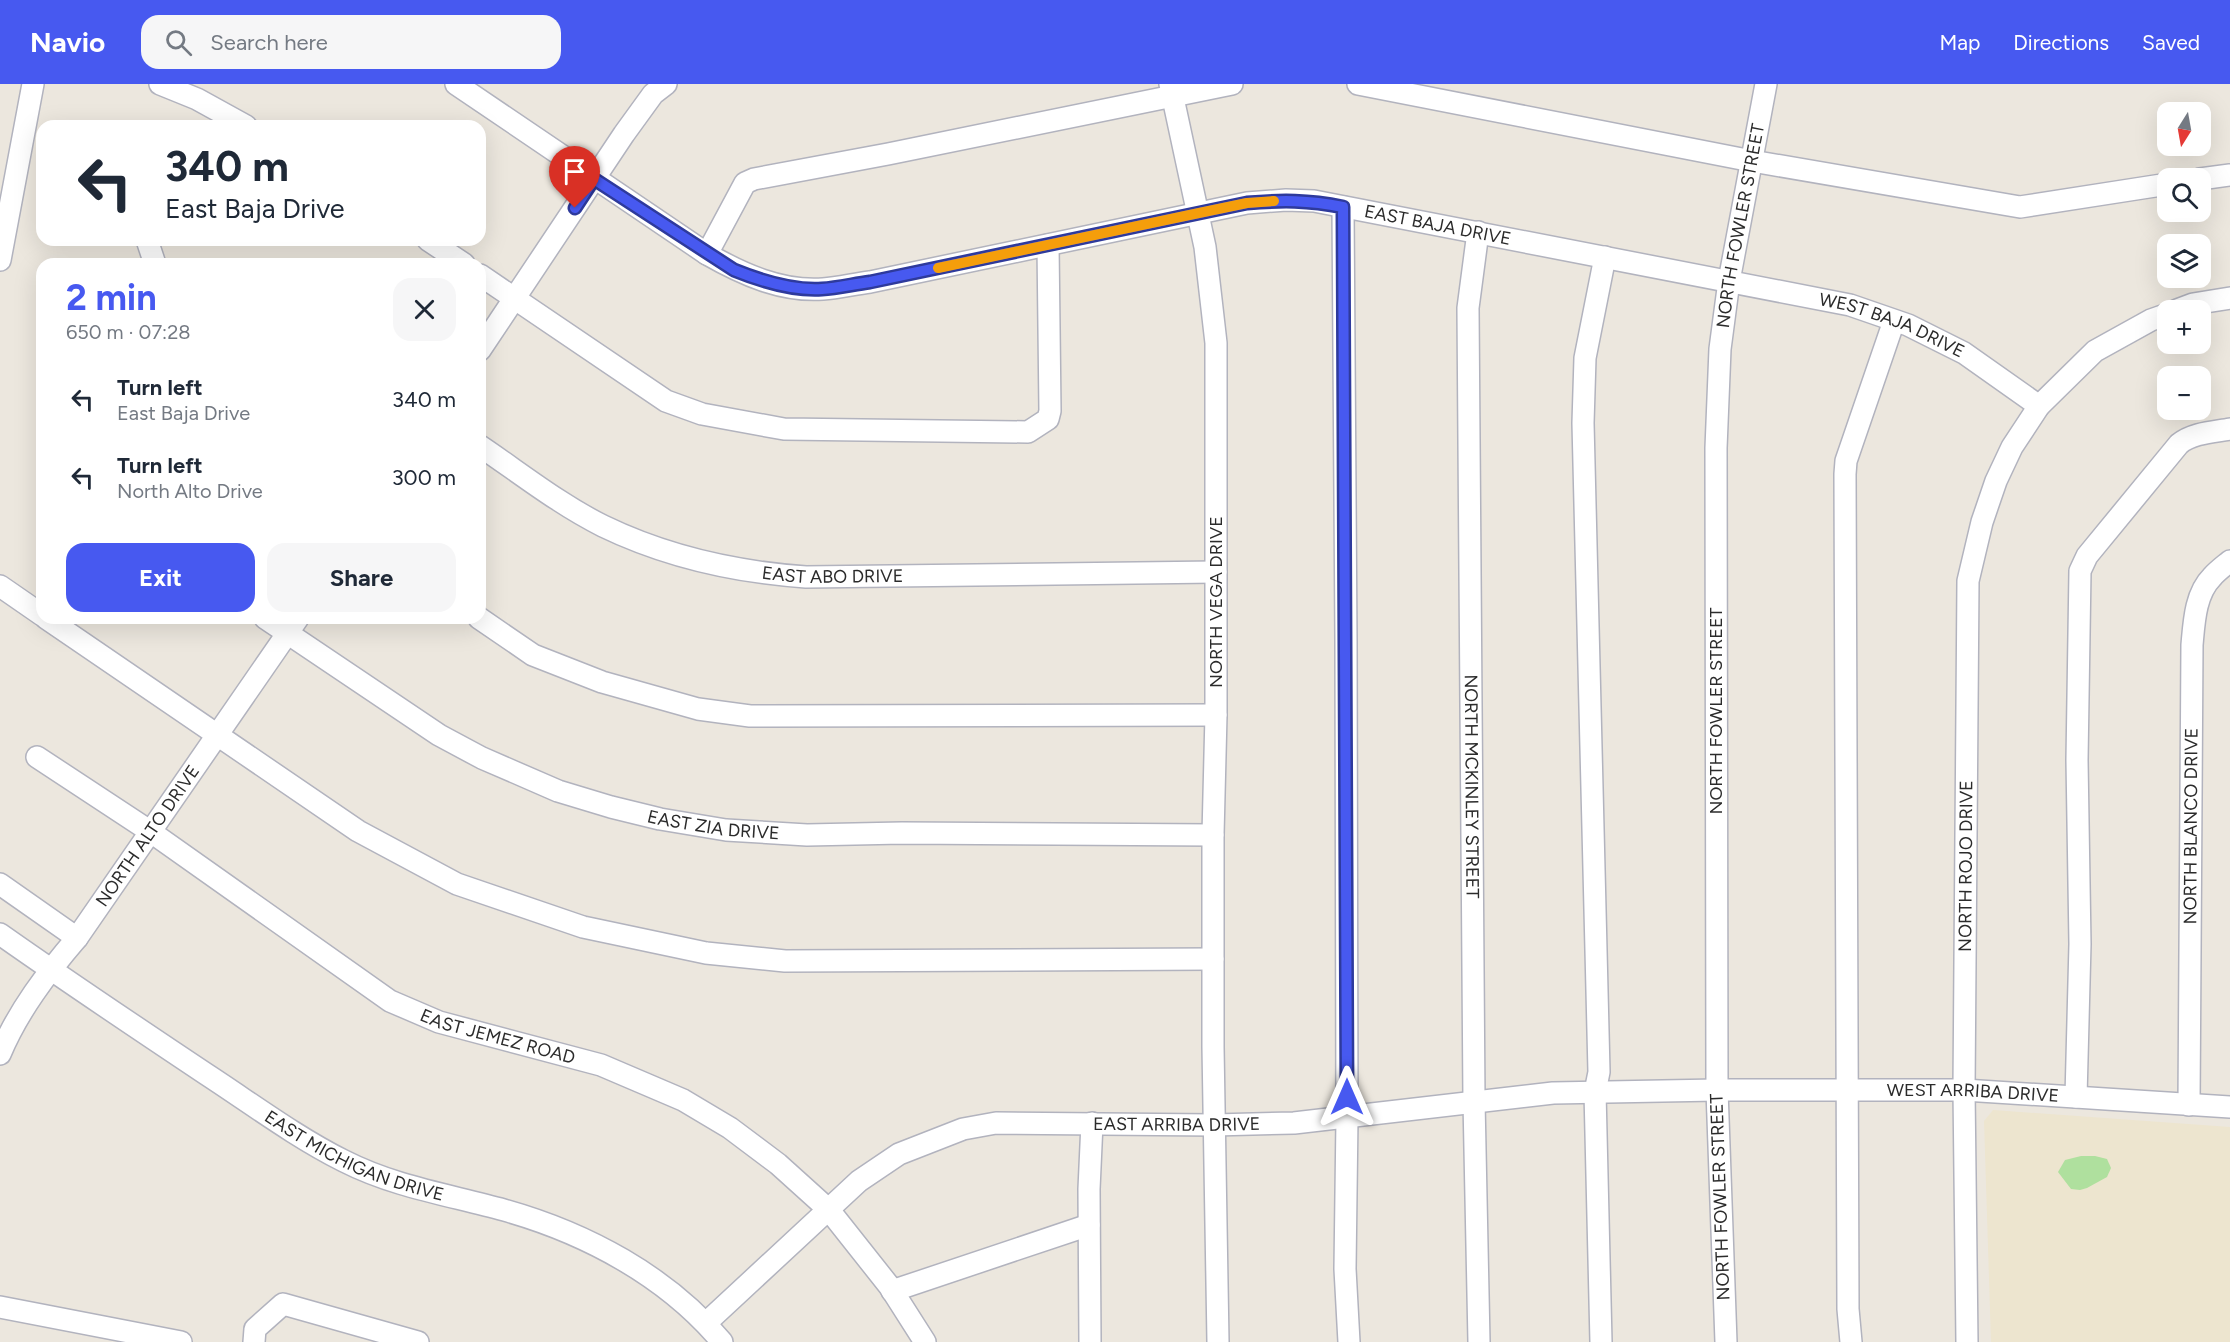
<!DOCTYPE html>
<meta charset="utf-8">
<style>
:root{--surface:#fff;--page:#f6f6f7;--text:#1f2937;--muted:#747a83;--accent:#4759f0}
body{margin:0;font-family:Figtree,sans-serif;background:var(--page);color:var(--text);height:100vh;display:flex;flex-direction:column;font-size:22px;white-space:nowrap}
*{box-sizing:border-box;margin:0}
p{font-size:20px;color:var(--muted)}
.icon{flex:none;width:33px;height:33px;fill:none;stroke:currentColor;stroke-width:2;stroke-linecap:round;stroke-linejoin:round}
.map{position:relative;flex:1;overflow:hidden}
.panel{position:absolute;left:36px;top:174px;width:450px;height:366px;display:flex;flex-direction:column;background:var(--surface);border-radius:18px;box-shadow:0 6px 24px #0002}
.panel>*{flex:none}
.hud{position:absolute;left:36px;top:36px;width:450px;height:126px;border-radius:18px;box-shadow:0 6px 24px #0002;background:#fff;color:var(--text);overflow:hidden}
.needle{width:39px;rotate:191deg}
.buttons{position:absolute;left:2157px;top:18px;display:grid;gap:12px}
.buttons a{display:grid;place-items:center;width:54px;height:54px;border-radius:12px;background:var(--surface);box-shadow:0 6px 24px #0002;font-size:30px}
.pin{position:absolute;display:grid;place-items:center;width:51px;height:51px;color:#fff;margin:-62px -26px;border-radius:50% 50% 50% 0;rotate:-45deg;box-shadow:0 0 6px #0007}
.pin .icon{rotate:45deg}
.me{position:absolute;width:66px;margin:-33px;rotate:0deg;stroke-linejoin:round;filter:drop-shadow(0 0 4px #0008)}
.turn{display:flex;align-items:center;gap:21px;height:126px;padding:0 30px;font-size:27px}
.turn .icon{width:78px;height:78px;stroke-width:2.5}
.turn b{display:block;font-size:42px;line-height:51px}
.round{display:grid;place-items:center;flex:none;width:63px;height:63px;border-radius:18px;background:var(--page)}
.overview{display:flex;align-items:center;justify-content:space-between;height:102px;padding:0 30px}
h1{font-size:36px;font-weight:700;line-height:45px;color:var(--accent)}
.cta{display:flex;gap:12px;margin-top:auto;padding:12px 30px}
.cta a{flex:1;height:69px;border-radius:18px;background:var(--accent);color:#fff;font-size:24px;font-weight:700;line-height:69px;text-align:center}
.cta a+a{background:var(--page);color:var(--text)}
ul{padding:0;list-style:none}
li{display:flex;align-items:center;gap:18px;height:78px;padding:0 30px}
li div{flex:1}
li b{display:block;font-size:22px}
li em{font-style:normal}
header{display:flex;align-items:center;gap:36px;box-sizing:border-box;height:84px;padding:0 30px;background:var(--accent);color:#fff}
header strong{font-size:28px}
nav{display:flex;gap:33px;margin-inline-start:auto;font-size:21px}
.search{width:420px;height:54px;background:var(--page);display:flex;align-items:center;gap:15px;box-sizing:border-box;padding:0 21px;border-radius:18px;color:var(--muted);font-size:22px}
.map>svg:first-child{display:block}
.education{fill:#ede5cf}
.green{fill:#afe09e}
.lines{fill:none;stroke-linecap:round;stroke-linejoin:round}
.minor-casing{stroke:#b2b3be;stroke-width:24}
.minor{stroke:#fff;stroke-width:21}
.route-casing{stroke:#2e3a9c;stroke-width:15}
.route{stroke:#4759f0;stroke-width:10}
.slow{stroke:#f59e0b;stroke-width:10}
.labels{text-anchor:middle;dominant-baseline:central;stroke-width:5;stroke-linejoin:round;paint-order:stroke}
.street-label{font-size:18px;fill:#2b2b2b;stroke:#fff}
</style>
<header>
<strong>Navio</strong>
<div class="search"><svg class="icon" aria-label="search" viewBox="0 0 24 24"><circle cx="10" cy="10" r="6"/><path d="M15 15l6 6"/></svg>Search here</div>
<nav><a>Map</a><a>Directions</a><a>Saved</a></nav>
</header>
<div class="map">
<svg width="2230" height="1258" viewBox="0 0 2230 1258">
<rect width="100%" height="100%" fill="#ece7de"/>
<path class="education" d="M 1993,1026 L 2230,1043 L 2230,1258 L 1991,1258 L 1984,1037 Z"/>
<path class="green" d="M 2081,1072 L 2095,1072 L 2107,1075 L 2111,1084 L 2107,1093 L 2087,1104 L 2080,1106 L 2071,1105 L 2058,1088 L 2065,1076 Z"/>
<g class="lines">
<defs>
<g id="minor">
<path d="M 160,0 L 197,15 L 246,42"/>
<path id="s1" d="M 456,0 L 707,170 C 742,190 781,208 823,205 C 838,204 854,200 870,198 L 1247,119 L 1286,116 L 1314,117 L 1850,221 L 1908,241 L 1964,269 L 2039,322"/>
<path d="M 1170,0 L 1205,163 L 1216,259 L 1216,631 L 1213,751 L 1213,963 L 1218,1258"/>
<path d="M 1358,0 L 1752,77 L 2020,123 L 2168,100"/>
<path d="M 2200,95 L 2230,91"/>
<path d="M 1343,123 L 1346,557 L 1347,1034 L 1345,1185 L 1349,1258"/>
<path id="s2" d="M 1478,148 L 1468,224 L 1474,1017 L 1479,1258"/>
<path d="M 147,156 L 155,180"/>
<path d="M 428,156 L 464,180"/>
<path d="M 707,170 L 745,99 L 754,95 L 888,70 L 1232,0"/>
<path d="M 0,176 L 33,0"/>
<path d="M 480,191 L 666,317 L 702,330 L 784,345 L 1028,348 L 1048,335 L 1050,327 L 1048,161"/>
<path d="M 2177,226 L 2193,220 L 2230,214"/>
<path d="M 480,266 L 624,50 L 653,10 L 666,0"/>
<path id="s3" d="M 480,362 C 520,389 559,420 603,442 C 667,473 735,488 806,493 L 1216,488"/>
<path d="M 0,502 L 42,531"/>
<path d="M 46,534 L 358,747 L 457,800 L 583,843 L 706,869 L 785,877 L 1213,875"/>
<path id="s4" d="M 265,534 L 439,651 L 482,674 L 558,707 L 611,723 L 660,735 L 726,746 L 807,751 L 902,749 L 1213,751"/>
<path d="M 479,534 L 533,571 L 602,598 L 698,625 L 750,632 L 1216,631"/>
<path id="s5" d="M 37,673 L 151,748 L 390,917 L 439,938 L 601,981 L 683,1016 L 730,1044 L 778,1080 L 829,1126 L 890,1203 L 925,1258"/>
<path d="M 0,800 L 77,854"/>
<path id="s6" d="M 0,850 C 68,898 137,944 206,990 C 252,1020 296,1053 344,1077 C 395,1103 450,1111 504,1126 C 586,1149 667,1192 722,1258"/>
<path id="s7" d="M 0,970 C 18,927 47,889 77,854 L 298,534"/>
<path d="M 2076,1013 L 2080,860 L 2077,676 L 2080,487 L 2087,472 L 2179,360 C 2192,349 2213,348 2230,345"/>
<path id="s8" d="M 2189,1021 L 2192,561 C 2194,539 2195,510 2212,493 C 2217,487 2224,482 2230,477"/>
<path d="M 892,1207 L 1089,1141"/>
<path d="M 0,1223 L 181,1258"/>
<path id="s9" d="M 706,1239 L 859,1097 L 899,1070 L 963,1045 L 996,1039 L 1214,1041 L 1294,1039 L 1553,1009 L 1717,1006 L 1964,1006 L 2230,1023"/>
<path d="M 254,1258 L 255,1245 L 283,1220 L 418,1258"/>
<path d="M 1090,1258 L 1089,1105 L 1092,1039"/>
<path d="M 1601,1258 L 1595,1008 L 1599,988 L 1583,339 L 1585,274 L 1605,173"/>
<path id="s10" d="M 1726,1258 L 1717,1006 L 1716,364 L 1720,265 L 1729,197 L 1766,0"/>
<path d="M 1851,1258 L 1848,1225 L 1845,390 L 1846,377 L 1894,237"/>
<path id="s11" d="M 1967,1258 L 1964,1006 L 1968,497 L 1982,438 L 1996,397 L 2012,363 L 2039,322 L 2095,267 L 2151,236 L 2168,230"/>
</g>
</defs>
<use href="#minor" class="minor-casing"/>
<use href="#minor" class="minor"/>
</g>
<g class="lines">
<defs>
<path id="route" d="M 575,124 L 594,95 L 734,186 C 761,197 792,207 822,205 C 838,204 854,200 870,198 L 1247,119 C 1282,116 1308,116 1343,123 L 1347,1013"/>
</defs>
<use href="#route" class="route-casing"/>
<use href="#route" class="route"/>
<path class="slow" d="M 938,184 L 1199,129 L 1247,119 L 1274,117"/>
</g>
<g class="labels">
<g class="street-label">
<text stroke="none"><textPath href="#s1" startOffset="1052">EAST BAJA DRIVE</textPath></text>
<text stroke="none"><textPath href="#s10" startOffset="1118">NORTH FOWLER STREET</textPath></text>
<text stroke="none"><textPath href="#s1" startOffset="1518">WEST BAJA DRIVE</textPath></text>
<text stroke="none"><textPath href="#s3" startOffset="384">EAST ABO DRIVE</textPath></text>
<text transform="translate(1216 518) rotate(-90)">NORTH VEGA DRIVE</text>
<text transform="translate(1716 627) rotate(-90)">NORTH FOWLER STREET</text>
<text stroke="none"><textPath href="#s2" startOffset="555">NORTH MCKINLEY STREET</textPath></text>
<text stroke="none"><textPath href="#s4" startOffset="501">EAST ZIA DRIVE</textPath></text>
<text stroke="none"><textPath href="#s8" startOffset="279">NORTH BLANCO DRIVE</textPath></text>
<text stroke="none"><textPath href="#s7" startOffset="264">NORTH ALTO DRIVE</textPath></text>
<text stroke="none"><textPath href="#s11" startOffset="476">NORTH ROJO DRIVE</textPath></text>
<text stroke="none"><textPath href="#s5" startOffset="543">EAST JEMEZ ROAD</textPath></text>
<text stroke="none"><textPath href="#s9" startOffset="1338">WEST ARRIBA DRIVE</textPath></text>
<text stroke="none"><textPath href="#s9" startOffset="540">EAST ARRIBA DRIVE</textPath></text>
<text stroke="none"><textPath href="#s6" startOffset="420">EAST MICHIGAN DRIVE</textPath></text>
<text transform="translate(1720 1113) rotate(-92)">NORTH FOWLER STREET</text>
</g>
</g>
</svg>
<div class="buttons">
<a><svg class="needle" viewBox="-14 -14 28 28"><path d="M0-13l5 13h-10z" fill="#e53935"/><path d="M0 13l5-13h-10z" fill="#747a83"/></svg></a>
<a><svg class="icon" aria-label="search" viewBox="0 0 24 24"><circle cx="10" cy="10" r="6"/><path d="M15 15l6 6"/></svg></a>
<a><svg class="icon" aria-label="layers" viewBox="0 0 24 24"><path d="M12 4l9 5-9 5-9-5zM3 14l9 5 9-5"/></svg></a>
<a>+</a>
<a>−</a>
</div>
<div class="pin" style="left:575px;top:124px;background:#d93025"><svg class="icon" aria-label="arrive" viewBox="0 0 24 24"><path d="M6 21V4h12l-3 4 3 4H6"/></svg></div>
<svg class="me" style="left:1347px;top:1013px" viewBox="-20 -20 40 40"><path d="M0-17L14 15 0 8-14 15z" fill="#4759f0" stroke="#fff" stroke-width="4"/></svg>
<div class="hud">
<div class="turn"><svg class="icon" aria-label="left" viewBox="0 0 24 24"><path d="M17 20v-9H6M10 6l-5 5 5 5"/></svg><div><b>340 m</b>East Baja Drive</div></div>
</div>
<section class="panel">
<div class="overview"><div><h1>2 min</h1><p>650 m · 07:28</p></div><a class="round"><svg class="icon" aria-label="close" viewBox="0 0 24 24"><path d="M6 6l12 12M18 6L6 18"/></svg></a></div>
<ul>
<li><svg class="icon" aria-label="left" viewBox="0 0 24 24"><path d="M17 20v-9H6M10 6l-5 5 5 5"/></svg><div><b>Turn left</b><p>East Baja Drive</p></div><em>340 m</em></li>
<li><svg class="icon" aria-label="left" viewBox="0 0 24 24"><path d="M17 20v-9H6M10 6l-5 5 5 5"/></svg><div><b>Turn left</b><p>North Alto Drive</p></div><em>300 m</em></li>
</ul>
<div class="cta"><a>Exit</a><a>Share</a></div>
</section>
</div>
